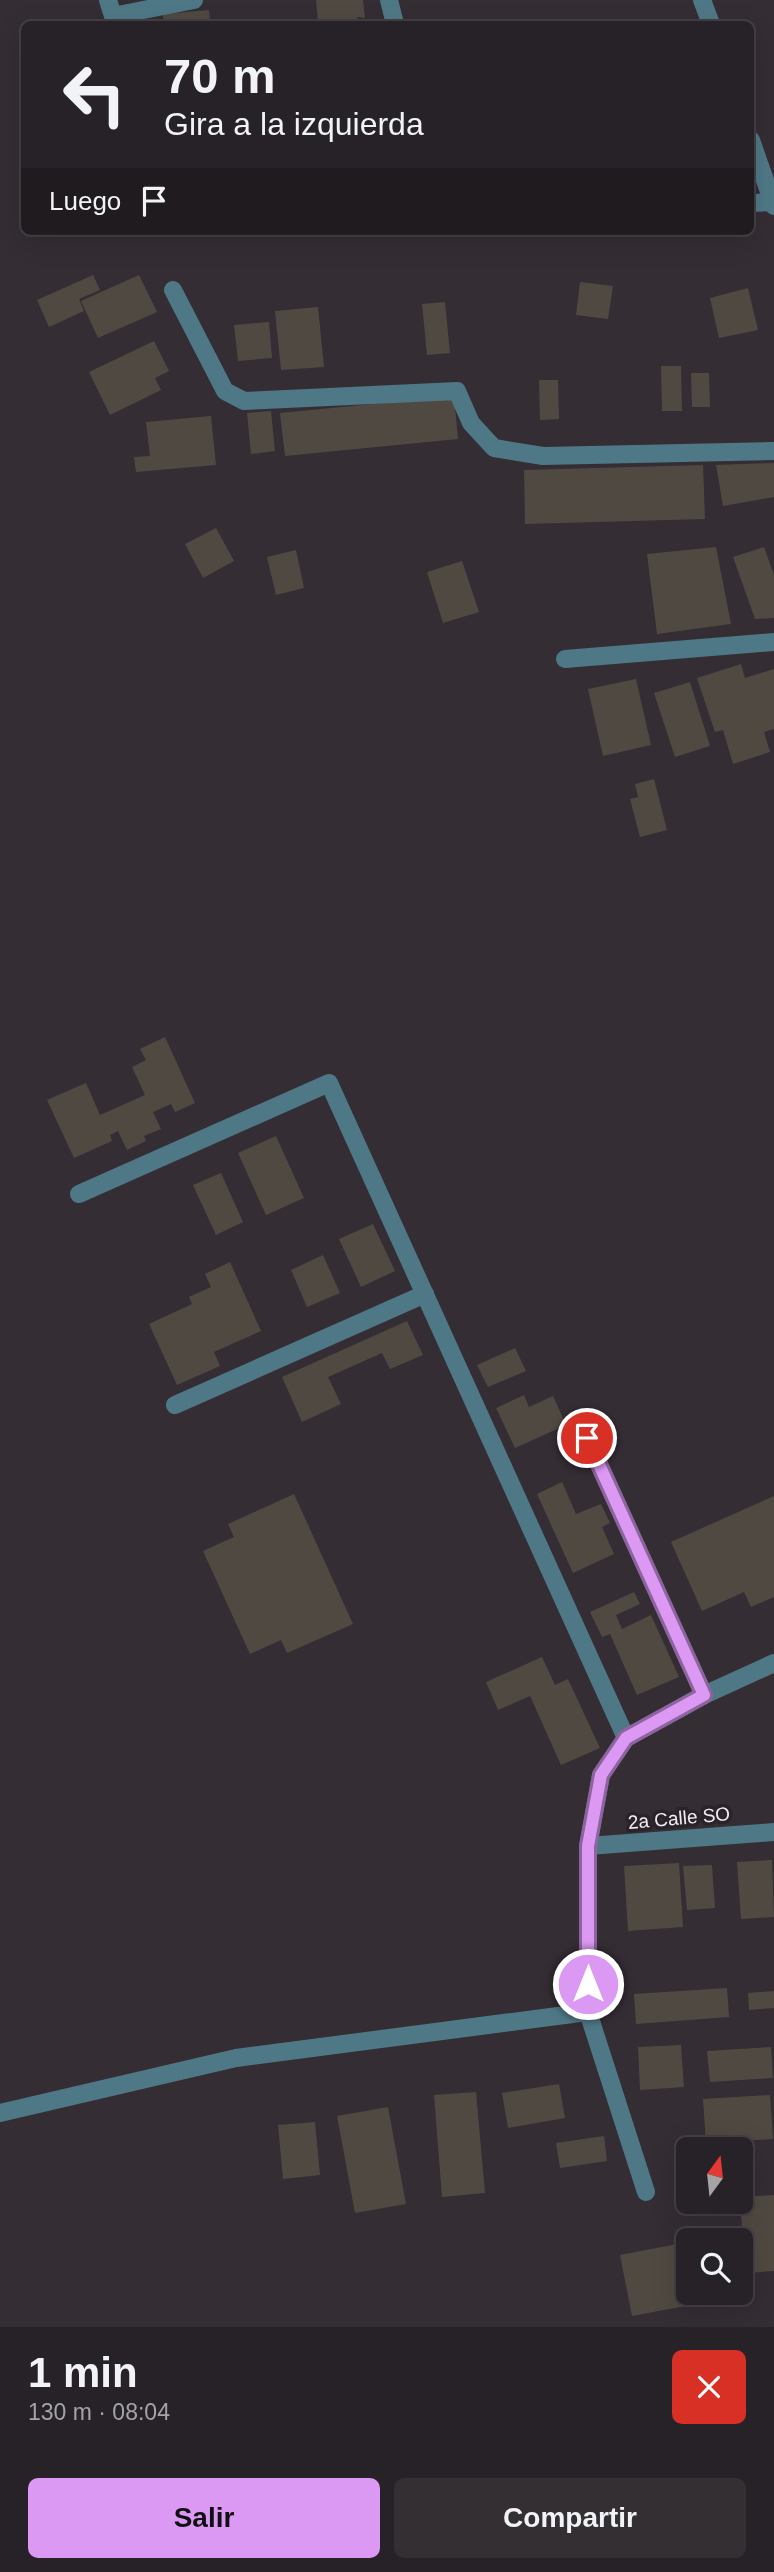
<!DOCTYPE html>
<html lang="es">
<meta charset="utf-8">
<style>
:root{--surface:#272227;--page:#332f33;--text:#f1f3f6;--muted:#a4a4a7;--line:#433f44;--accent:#dc99f4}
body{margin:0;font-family:Helvetica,sans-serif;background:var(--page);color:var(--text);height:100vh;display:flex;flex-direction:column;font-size:26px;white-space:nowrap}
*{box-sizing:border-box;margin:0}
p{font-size:23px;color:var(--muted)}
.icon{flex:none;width:38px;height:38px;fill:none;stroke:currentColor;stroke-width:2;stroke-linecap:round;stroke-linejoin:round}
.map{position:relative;height:2327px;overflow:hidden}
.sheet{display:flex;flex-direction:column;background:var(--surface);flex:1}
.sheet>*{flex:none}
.banner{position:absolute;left:21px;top:21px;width:733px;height:214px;border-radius:10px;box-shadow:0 7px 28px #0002,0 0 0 2px var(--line);background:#272227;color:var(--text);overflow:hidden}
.needle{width:46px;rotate:15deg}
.controls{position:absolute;left:676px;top:2137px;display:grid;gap:14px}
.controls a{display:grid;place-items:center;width:77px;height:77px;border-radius:10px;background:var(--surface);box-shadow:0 7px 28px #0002,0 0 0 2px var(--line);font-size:35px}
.pin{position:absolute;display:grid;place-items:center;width:60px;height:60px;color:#fff;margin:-30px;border:4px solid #fff;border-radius:50%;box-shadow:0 2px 7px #0007}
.me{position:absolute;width:77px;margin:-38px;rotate:0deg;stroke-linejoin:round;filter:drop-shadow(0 0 5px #0008)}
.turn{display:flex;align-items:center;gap:24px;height:147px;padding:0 28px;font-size:32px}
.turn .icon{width:91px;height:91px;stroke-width:2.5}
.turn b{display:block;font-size:49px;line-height:60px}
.then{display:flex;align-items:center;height:66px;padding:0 28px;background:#0003;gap:14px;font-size:26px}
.round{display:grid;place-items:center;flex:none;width:74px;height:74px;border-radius:10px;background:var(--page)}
.head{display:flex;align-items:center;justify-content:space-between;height:119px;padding:0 28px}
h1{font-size:42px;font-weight:800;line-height:52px}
.cta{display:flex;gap:14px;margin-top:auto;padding:14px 28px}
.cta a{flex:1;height:80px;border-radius:10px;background:var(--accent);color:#111;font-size:28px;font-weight:800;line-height:80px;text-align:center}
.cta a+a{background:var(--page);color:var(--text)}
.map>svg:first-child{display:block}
.building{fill:#504942}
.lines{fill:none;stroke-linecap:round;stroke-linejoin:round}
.street{stroke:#4f7886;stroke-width:18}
.route-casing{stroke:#8f639f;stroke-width:18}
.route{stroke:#dc99f4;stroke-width:12}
.labels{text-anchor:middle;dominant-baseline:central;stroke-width:7;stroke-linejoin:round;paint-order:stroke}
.street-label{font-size:19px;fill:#f0ecf0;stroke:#2a232a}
</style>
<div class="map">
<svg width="774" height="2327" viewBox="0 0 774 2327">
<rect width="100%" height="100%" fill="#342d34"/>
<g class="building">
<path d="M 316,0 L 363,0 L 365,18 L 357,17 L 359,24 L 336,24 L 335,21 L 318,23 Z"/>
<path d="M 209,10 L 210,24 L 164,24 L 163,14 Z"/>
<rect x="369" y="231" width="55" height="5"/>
<path d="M 93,275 L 100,290 L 79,299 L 84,311 L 49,327 L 37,300 Z"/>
<path d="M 139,275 L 157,312 L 98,338 L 81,301 Z"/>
<path d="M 580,282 L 613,286 L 608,319 L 576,315 Z"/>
<path d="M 748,288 L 758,330 L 719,338 L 710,298 Z"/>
<path d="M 445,302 L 450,353 L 427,355 L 422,304 Z"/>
<path d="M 318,307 L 324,367 L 281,370 L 275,311 Z"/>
<path d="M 269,322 L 272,358 L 238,361 L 234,325 Z"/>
<path d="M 154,341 L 169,371 L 155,378 L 161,390 L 110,415 L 89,372 Z"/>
<path d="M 661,366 L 681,366 L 682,411 L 662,411 Z"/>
<path d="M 691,373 L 709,373 L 710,407 L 692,407 Z"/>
<path d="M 539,380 L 558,380 L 559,419 L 540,420 Z"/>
<path d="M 454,396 L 458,439 L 285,456 L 280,413 Z"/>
<path d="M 271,411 L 275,451 L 251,454 L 247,413 Z"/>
<path d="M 211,416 L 216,465 L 136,472 L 134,457 L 150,456 L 146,422 Z"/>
<path d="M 774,463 L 774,497 L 723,506 L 716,465 Z"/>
<path d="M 703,465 L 705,519 L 525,524 L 524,470 Z"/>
<path d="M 216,528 L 234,561 L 203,578 L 185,544 Z"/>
<path d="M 716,547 L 731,624 L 657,634 L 647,554 Z"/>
<path d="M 764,547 L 774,575 L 774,618 L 755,619 L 733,557 Z"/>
<path d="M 296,550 L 304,588 L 276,595 L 267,557 Z"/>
<path d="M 462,561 L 479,612 L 443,623 L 427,572 Z"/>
<path d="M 741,664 L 745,678 L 774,669 L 774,729 L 764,732 L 770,752 L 733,764 L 723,730 L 715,732 L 697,678 Z"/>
<path d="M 636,679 L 651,745 L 603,756 L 588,689 Z"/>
<path d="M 690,682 L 710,746 L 675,757 L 654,693 Z"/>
<path d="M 654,779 L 667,830 L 640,837 L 630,799 L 638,797 L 635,784 Z"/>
<path d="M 165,1037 L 195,1103 L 175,1112 L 171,1104 L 153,1112 L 161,1129 L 144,1136 L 146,1141 L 127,1150 L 118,1131 L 110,1135 L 112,1141 L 74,1158 L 47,1100 L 86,1083 L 100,1115 L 145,1095 L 132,1067 L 146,1060 L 140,1049 Z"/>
<path d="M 276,1136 L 304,1198 L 266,1215 L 238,1153 Z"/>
<path d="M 221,1173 L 243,1222 L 216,1235 L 193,1185 Z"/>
<path d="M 373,1224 L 395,1271 L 361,1287 L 339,1239 Z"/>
<path d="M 323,1255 L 340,1293 L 307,1307 L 291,1270 Z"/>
<path d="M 230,1262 L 261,1331 L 214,1352 L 220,1366 L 177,1385 L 149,1324 L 192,1304 L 189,1297 L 211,1287 L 205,1274 Z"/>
<path d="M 407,1321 L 423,1355 L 390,1369 L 382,1353 L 328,1377 L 341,1404 L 302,1422 L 282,1377 Z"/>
<path d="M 515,1348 L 526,1371 L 488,1387 L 477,1365 Z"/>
<path d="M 524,1395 L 529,1407 L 553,1396 L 566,1425 L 515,1448 L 496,1408 Z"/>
<path d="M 562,1482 L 576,1514 L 601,1504 L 610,1523 L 602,1527 L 614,1554 L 573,1573 L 537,1494 Z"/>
<path d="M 294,1494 L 353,1624 L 287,1653 L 281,1640 L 250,1654 L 203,1551 L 234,1537 L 228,1524 Z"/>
<path d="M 774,1496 L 774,1597 L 751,1607 L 744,1592 L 702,1611 L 671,1542 Z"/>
<path d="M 634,1592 L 640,1604 L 616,1615 L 622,1629 L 651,1615 L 679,1677 L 637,1695 L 610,1634 L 602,1637 L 590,1612 Z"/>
<path d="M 542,1657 L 555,1685 L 568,1679 L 600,1748 L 561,1765 L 530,1696 L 498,1710 L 486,1682 Z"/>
<path d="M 772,1860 L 774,1917 L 741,1919 L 737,1862 Z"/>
<path d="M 679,1863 L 683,1927 L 628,1931 L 624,1866 Z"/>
<path d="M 712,1865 L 715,1908 L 687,1910 L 683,1866 Z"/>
<path d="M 727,1988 L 729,2017 L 636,2024 L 634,1994 Z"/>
<path d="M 774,1991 L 774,2008 L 749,2010 L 748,1993 Z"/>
<path d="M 681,2045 L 684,2087 L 640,2090 L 638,2047 Z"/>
<path d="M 771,2047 L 773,2078 L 710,2082 L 707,2051 Z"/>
<path d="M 559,2084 L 565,2118 L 508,2128 L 502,2093 Z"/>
<path d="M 476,2092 L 485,2193 L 442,2197 L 434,2095 Z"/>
<path d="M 770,2095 L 773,2139 L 706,2143 L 703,2099 Z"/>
<path d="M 388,2107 L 406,2204 L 355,2213 L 337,2116 Z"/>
<path d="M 315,2122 L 320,2175 L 283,2179 L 278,2125 Z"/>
<path d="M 604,2136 L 607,2161 L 560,2168 L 556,2143 Z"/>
<path d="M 774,2195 L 774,2271 L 745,2273 L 740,2197 Z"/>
<path d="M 688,2242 L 688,2292 L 699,2292 L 701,2303 L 632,2316 L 620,2255 Z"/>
</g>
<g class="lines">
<g class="street">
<path d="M 108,0 L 113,16 L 194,0"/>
<path d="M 389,0 L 395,24"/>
<path d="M 702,0 L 711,24"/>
<path d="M 751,140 L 774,206"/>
<path d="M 751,203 L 774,202"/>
<path d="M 173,290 L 225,391 L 244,401 L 457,391 L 471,423 L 494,448 L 543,456 L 774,451"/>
<path d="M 565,659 L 774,642"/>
<path d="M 79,1194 L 329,1083 L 626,1738"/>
<path d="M 175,1405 L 425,1294"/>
<path d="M 587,1438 L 704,1695"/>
<path d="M 588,1846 L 774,1832"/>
<path d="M 0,2113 L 236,2058 L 588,2012"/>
<path d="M 646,2192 L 588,2012 L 588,1846 L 601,1775 L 626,1738 L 704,1695 L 774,1663"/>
</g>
</g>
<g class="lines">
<defs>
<path id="route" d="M 587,1438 L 704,1695 L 626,1738 L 601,1775 L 588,1846 L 588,1984"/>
</defs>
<use href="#route" class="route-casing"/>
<use href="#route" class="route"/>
</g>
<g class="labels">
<g class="street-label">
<text transform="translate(679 1818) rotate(-5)">2a Calle SO</text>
</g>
</g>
</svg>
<div class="controls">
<a><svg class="needle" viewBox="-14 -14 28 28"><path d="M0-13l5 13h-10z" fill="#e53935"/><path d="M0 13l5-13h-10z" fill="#a4a4a7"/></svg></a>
<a><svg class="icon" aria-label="search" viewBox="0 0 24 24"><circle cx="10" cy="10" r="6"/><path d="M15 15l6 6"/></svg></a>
</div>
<div class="pin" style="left:587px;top:1438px;background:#d93025"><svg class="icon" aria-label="arrive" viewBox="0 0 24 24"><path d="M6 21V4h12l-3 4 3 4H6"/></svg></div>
<svg class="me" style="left:588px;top:1984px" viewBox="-20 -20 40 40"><circle r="17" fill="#dc99f4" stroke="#fff" stroke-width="3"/><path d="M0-11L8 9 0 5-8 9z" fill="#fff"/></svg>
<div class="banner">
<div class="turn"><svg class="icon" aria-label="left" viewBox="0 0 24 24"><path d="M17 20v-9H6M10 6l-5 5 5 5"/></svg><div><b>70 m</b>Gira a la izquierda</div></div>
<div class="then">Luego<svg class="icon" aria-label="arrive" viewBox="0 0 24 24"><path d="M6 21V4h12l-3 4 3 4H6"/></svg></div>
</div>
</div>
<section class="sheet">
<div class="head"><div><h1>1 min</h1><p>130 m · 08:04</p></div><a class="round" style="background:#d93025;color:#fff"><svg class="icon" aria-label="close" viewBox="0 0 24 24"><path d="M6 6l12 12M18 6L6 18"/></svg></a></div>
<div class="cta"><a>Salir</a><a>Compartir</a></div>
</section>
